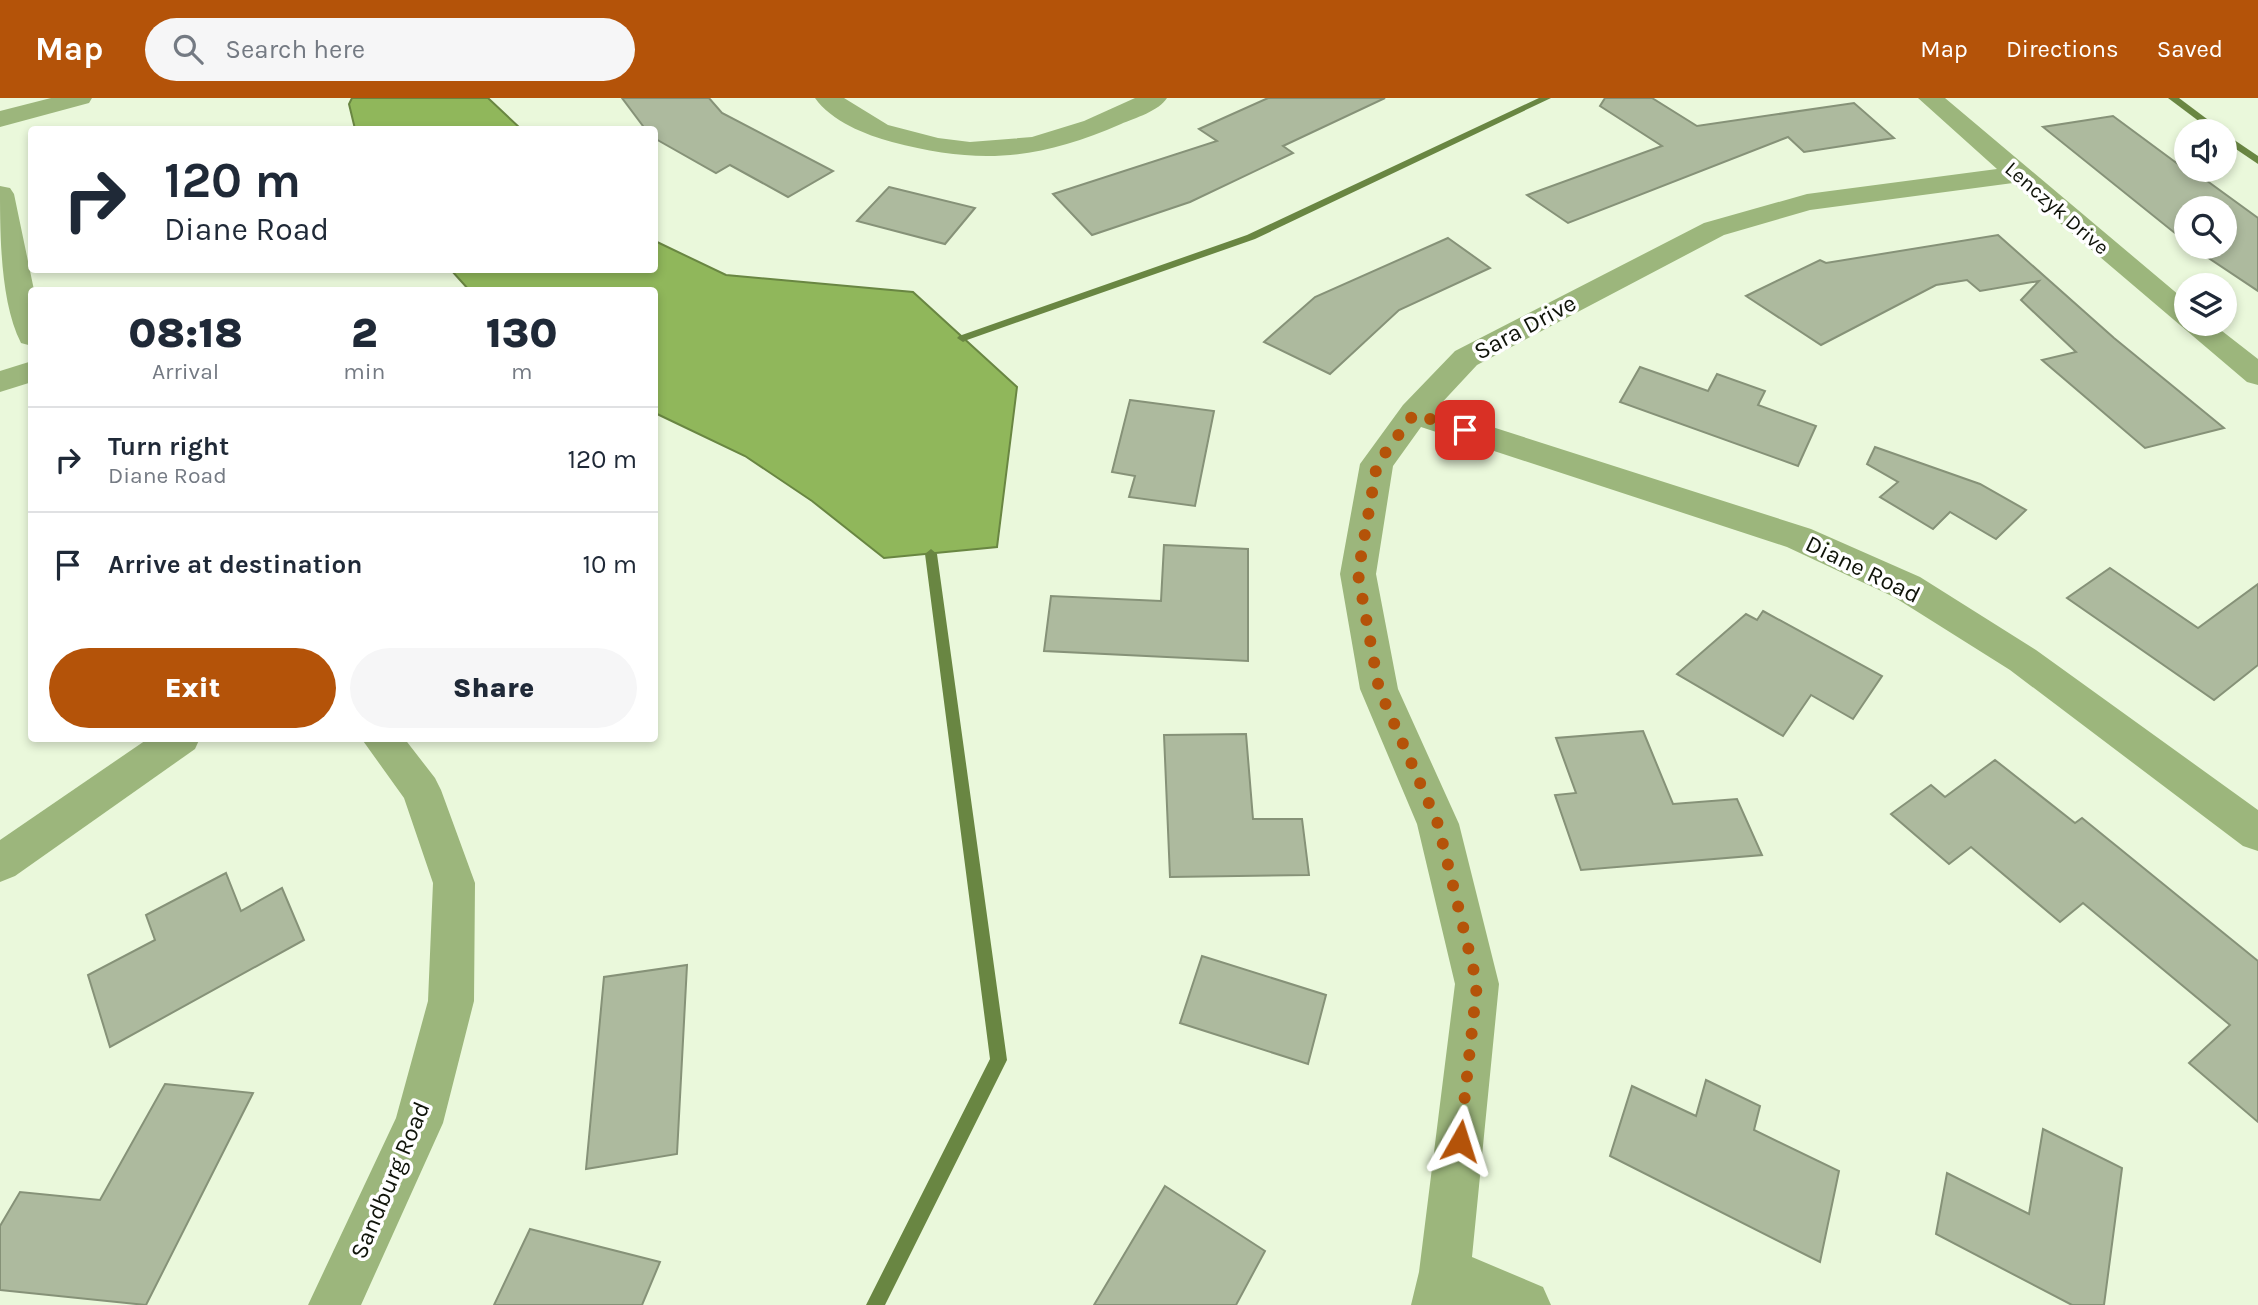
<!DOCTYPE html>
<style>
:root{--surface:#fff;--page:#f6f6f7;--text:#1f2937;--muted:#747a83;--line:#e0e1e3;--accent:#b45309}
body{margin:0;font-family:Karla,sans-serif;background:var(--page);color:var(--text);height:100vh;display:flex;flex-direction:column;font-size:26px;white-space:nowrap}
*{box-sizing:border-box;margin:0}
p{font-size:23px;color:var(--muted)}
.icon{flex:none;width:38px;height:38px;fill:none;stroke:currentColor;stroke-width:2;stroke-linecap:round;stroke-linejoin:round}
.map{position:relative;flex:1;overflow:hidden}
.details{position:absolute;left:28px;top:189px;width:630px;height:455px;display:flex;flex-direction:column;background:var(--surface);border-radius:7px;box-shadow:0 4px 10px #0003}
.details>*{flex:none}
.banner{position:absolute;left:28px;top:28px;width:630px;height:147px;border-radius:7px;box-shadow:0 4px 10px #0003;background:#fff;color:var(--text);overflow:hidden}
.buttons{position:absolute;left:2174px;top:21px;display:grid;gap:14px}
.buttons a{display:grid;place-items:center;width:63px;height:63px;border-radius:50%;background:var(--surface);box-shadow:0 4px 10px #0003;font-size:35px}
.pin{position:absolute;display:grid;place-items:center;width:60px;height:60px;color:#fff;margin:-30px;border-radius:14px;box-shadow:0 4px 10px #0006}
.me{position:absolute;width:77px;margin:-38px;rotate:6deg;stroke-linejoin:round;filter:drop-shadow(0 0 5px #0008)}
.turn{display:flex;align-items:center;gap:24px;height:147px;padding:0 21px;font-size:32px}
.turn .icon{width:91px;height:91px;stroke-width:2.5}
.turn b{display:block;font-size:49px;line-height:60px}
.eta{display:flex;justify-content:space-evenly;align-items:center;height:119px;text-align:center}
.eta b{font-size:42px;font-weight:800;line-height:49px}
.button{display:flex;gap:14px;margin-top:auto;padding:14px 21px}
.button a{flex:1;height:80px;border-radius:42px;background:var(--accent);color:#fff;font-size:28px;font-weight:800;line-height:80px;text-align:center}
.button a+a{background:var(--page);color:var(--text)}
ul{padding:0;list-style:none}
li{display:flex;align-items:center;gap:21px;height:105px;padding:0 21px;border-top:2px solid var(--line)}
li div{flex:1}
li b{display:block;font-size:26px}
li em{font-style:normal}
header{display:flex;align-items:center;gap:42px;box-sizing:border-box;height:98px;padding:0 35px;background:var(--accent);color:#fff}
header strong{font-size:33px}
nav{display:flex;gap:38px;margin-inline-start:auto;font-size:24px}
.search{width:490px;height:63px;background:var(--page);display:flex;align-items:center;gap:18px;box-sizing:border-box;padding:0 24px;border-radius:38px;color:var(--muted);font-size:26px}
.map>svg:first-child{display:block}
.water{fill:#90b75b;stroke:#698642;stroke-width:2}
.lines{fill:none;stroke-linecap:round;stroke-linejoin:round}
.stream{fill:#698642;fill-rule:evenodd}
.building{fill:#adba9e;stroke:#869278;stroke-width:2}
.minor{fill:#9cb67c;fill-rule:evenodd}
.route{stroke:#b45309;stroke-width:12;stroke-dasharray:0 21.6}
.labels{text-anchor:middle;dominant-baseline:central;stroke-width:7;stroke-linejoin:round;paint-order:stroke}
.far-street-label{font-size:21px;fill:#0f1309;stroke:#fff}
.street-label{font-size:24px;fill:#0f1309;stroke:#fff}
</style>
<header>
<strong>Map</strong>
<div class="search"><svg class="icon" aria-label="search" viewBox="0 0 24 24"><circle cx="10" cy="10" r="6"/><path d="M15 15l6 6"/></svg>Search here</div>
<nav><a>Map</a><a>Directions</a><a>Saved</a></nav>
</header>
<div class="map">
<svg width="2258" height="1207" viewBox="0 0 2258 1207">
<rect width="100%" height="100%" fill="#eaf8db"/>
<g class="water">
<path d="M 352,0 L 488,0 L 521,31 L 355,31 L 349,6 Z"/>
<path d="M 655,143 L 726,177 L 913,194 L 1017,289 L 997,449 L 884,460 L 812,403 L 745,358 L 655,315 L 654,192 L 469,192 L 451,172 L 654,172 Z"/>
</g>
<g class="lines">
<g class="stream">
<path d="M 1539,0 L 1551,0 L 1255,141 L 967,242 L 963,244 L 957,240 L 959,238 L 1247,137 Z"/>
<path d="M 2168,0 L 2179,0 L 2223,33 L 2212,33 Z"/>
<path d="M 2224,35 L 2258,58 L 2258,66 L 2224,43 Z"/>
<path d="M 931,451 L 937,456 L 1007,962 L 885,1207 L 866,1207 L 990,961 L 925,456 Z"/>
</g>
</g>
<g class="building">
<path d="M 622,0 L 709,0 L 722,15 L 833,73 L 788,99 L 730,67 L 716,75 L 654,40 L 654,32 L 646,32 Z"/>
<path d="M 1268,0 L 1385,0 L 1283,48 L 1293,55 L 1190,104 L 1092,137 L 1053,96 L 1217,43 L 1199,31 Z"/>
<path d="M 1605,0 L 1652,0 L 1697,28 L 1854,5 L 1894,40 L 1804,54 L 1788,39 L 1568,125 L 1527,97 L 1662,48 L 1600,8 Z"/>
<path d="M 2113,18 L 2186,72 L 2192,72 L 2258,120 L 2258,193 L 2192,149 L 2224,149 L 2224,110 L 2186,110 L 2186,144 L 2043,29 Z"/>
<path d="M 889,89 L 975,110 L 945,146 L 857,123 Z"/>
<path d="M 1998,137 L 2114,240 L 2224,330 L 2145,350 L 2042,262 L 2076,254 L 2021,202 L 2039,183 L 1980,193 L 1967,182 L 1936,187 L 1821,247 L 1746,198 L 1820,162 L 1826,165 Z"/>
<path d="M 1448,140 L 1490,170 L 1399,212 L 1330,276 L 1264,244 L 1315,199 Z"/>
<path d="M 1640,269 L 1708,293 L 1717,276 L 1765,293 L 1758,307 L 1816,328 L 1798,368 L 1620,304 Z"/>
<path d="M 1130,302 L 1214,313 L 1195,408 L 1129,399 L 1135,378 L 1112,374 Z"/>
<path d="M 1875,349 L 1980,386 L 2026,412 L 1996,441 L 1950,414 L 1933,431 L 1880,399 L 1898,384 L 1867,366 Z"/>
<path d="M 1164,447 L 1248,451 L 1248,563 L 1044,553 L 1051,498 L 1161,503 Z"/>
<path d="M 2110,470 L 2198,530 L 2258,486 L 2258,567 L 2214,602 L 2067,500 Z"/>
<path d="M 1763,513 L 1882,578 L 1853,621 L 1811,597 L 1783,638 L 1677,576 L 1746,516 L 1757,522 Z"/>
<path d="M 1643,633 L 1673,706 L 1737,701 L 1762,757 L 1581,772 L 1555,697 L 1576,695 L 1556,640 Z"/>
<path d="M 1246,636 L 1253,721 L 1302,721 L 1309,777 L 1170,779 L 1164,637 Z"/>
<path d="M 1995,662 L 2075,725 L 2082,720 L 2258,863 L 2258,1024 L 2189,965 L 2230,927 L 2083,805 L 2060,824 L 1971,749 L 1949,766 L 1891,716 L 1931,687 L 1945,699 Z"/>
<path d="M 226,775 L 241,813 L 282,790 L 304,842 L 110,949 L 88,877 L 155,842 L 146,817 Z"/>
<path d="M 1202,858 L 1326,897 L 1308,966 L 1180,925 Z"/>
<path d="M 687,867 L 677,1056 L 586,1071 L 604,879 Z"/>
<path d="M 1706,982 L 1760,1008 L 1754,1032 L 1839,1073 L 1820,1164 L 1610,1058 L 1632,988 L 1696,1018 Z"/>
<path d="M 165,986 L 253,995 L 146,1207 L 0,1192 L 0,1128 L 20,1094 L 100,1102 Z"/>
<path d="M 2043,1031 L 2122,1070 L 2104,1207 L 2072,1207 L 1936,1136 L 1947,1075 L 2029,1116 Z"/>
<path d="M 1165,1088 L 1265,1153 L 1236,1207 L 1094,1207 Z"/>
<path d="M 530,1131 L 660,1164 L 642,1207 L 494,1207 Z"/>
</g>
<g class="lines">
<g class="minor">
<path d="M 51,0 L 92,0 L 89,5 L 0,29 L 0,13 Z"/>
<path d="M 815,0 L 844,0 L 888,27 L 938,40 L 970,44 L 1032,39 L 1084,23 L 1135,0 L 1167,0 C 1159,13 1135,20 1121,26 C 1039,62 979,67 892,44 C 866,37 831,23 815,0 Z"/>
<path d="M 1918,0 L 1945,0 L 2186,203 L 2186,226 L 2213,226 L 2258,261 L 2258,287 L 2247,284 L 2013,85 L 1810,112 L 1724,137 L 1477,267 L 1436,311 L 1811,431 L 1920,479 L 2036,552 L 2258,712 L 2258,753 L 2243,748 L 2010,572 L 1894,499 L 1787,449 L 1421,329 L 1393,368 L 1376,476 L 1398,591 L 1459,726 L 1499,886 L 1472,1159 L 1543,1189 L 1551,1207 L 1411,1207 L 1419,1174 L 1455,886 L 1417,726 L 1360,591 L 1340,476 L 1360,366 L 1403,307 L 1455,253 L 1704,125 L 1807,96 L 1997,71 Z"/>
<path d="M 0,88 L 10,90 L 14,96 L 34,192 L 32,192 L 32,248 L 21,245 C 0,204 0,135 0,88 Z"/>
<path d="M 32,263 L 32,284 L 0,294 L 0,273 Z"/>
<path d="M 149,640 L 200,640 L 195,651 L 15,778 L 0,784 L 0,742 Z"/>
<path d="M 361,640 L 404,640 L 435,680 L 441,692 L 475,785 L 474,903 L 443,1025 L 361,1207 L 308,1207 L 396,1020 L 428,903 L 433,785 L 404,700 Z"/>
</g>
</g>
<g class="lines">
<path class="route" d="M 1460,1043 L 1477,886 L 1438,726 L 1379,591 L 1358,476 L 1377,366 L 1414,316 L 1465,332"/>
</g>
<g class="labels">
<g class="far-street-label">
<text transform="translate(2057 110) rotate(41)">Lenczyk Drive</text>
</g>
<g class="street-label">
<text transform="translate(1525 229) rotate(-28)">Sara Drive</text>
<text transform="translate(1863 471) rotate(26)">Diane Road</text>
<text transform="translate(390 1082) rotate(-67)">Sandburg Road</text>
</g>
</g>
</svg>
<div class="buttons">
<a><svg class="icon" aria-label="sound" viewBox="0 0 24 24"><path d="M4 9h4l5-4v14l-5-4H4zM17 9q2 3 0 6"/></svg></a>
<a><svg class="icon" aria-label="search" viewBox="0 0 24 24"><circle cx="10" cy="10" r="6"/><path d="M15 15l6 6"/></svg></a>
<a><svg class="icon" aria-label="layers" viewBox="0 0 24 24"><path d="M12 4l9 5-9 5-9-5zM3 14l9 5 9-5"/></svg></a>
</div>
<div class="pin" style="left:1465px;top:332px;background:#d93025"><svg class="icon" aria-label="arrive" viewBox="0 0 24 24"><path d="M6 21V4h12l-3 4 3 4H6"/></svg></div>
<svg class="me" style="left:1460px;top:1043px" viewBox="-20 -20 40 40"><path d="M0-17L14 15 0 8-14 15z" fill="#b45309" stroke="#fff" stroke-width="4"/></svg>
<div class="banner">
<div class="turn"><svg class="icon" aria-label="right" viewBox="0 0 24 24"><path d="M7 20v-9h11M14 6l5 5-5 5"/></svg><div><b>120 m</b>Diane Road</div></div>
</div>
<section class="details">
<div class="eta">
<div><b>08:18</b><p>Arrival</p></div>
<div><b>2</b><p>min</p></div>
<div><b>130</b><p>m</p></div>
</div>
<ul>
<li><svg class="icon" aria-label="right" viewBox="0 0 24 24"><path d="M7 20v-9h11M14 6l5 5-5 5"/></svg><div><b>Turn right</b><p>Diane Road</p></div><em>120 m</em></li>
<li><svg class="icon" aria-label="arrive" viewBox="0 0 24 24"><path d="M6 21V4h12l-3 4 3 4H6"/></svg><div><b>Arrive at destination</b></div><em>10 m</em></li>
</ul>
<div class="button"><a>Exit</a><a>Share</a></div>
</section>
</div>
